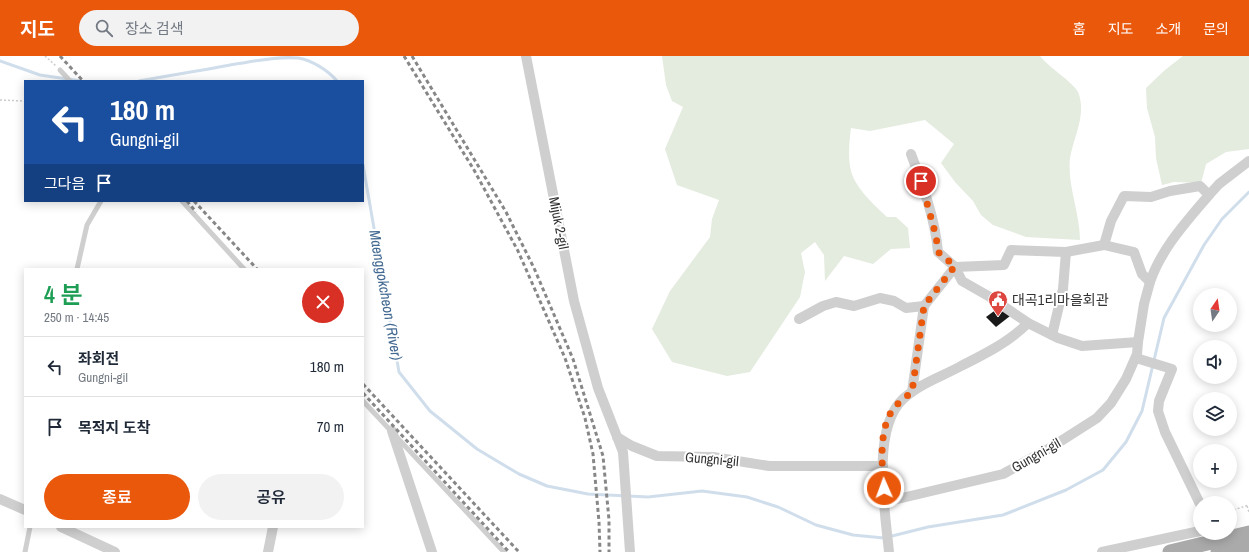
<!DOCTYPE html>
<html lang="ko">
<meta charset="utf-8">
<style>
:root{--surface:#fff;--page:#f2f2f3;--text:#1f2937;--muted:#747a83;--line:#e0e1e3;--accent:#ea580c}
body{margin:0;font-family:"Archivo Narrow","Noto Sans KR",sans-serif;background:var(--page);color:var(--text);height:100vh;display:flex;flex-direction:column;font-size:15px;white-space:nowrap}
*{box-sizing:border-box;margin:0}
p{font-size:13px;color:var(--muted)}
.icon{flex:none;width:22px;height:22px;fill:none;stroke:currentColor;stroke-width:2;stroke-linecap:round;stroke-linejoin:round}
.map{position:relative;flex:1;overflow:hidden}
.side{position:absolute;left:24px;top:212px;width:340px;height:260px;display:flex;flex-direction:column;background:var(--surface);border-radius:0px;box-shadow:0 2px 10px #0003}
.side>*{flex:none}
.hud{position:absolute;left:24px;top:24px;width:340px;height:122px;border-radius:0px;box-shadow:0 2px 10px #0003;background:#1a4fa0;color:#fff;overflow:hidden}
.needle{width:26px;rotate:13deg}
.buttons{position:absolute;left:1193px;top:232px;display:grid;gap:8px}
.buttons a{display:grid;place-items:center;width:44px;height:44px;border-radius:50%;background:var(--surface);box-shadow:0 2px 10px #0003;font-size:20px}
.pin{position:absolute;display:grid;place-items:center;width:34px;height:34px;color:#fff;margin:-17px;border:2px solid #fff;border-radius:50%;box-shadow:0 1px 4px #0007}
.me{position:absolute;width:44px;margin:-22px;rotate:358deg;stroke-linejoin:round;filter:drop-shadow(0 0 3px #0008)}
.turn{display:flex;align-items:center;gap:14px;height:84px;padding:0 20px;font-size:18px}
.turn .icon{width:52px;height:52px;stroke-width:2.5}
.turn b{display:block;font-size:28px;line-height:34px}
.then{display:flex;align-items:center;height:38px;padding:0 20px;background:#0003;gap:8px;font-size:15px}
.round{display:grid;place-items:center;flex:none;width:42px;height:42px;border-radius:21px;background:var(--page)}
.head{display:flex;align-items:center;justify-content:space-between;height:68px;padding:0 20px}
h1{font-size:24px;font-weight:600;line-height:30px;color:#1e9e55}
.cta{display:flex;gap:8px;margin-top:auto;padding:8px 20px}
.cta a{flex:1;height:46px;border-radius:24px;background:var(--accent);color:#fff;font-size:16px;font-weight:600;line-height:46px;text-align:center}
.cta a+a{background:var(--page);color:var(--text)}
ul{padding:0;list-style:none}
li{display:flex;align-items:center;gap:12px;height:60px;padding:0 20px;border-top:1px solid var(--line)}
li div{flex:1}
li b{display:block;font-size:15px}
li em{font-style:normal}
header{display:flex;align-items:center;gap:24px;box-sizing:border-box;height:56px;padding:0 20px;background:var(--accent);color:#fff}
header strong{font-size:19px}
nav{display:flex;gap:22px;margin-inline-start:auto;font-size:14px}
.search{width:280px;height:36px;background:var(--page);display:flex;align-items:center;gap:10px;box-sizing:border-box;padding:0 14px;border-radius:22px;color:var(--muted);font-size:15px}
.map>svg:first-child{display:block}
.green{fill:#e4ebdf}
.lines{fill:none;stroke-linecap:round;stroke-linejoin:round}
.stream{stroke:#d0deec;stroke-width:3}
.building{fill:#191919}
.path{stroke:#ccc;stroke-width:1.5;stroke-dasharray:2 2;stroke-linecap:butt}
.service{stroke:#cfcfcf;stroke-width:5}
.minor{stroke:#cfcfcf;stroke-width:10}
.primary{stroke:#aaa;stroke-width:15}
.rail{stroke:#878787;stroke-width:3;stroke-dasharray:4 3;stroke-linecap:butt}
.route{stroke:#ea580c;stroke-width:7;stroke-dasharray:0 12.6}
.labels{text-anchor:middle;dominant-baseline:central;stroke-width:4;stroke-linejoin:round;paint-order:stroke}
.street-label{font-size:14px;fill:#323232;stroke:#fff}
.poi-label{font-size:14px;fill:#323232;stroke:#fff;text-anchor:start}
.water-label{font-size:15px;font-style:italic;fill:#436a92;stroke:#fff}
</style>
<header>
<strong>지도</strong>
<div class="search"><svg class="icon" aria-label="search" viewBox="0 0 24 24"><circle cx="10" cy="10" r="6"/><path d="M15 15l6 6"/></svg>장소 검색</div>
<nav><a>홈</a><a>지도</a><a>소개</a><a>문의</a></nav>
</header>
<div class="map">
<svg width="1249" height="496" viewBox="0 0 1249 496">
<rect width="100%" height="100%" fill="#fff"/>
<g class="green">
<path d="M 662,0 L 1040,0 C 1048,11 1073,26 1078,36 C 1087,58 1074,80 1070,102 C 1067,129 1080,157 1080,184 L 1026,181 L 993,169 L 981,159 L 973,145 L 955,126 L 941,107 L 954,88 L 925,64 L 870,75 L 851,72 C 849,87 847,107 853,121 C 859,135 876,151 887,161 L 896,161 L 908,172 L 910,192 L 891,193 L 873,208 L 844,200 L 825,225 L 824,199 L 815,186 L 801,197 L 805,216 L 800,241 L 750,316 L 727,320 L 672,306 L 652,273 L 670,235 L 710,181 L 712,163 L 719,144 L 677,129 L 665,93 L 683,51 L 672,45 L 666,29 Z"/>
<path d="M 1183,0 L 1249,0 L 1249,93 L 1226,96 L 1206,108 L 1201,127 L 1174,126 L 1162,129 L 1156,102 L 1155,81 L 1147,52 L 1146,32 L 1165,14 Z"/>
</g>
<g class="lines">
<g class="stream">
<path d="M 0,5 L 40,19 L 81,25"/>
<path d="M 139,25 C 172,19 204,14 236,8 C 256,5 278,0 298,2 C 311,4 328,14 337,25"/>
<path d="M 363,109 L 399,316 L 430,355 L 477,393 L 519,418 L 547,430 L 588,438 L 648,441 L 702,435 L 747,441 L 778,451 L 816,469 L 853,479 L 884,482 L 928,471 L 1003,459 L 1066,434 L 1103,414 L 1126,386 L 1142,355 L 1164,262 L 1204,189 L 1222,163 L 1249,136"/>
</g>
</g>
<path class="building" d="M 1001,250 L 1010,260 L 996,271 L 986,261 Z"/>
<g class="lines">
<g class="path">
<path d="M 45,0 L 56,10"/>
<path d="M 0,44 L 25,45"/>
<path d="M 1247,450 L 1249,456"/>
<path d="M 1230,455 L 1249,449"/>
</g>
<g class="service">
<path d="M 60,14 L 70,25"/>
<path d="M 182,145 L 244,213"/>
<path d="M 77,213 L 87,169 L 101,145"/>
<path d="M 363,345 L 504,496"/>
<path d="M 25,496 L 30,471"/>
</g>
<g class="minor">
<path d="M 526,0 L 574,245 L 598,332 L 623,396 L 630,496"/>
<path d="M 1209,139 L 1219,128 L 1249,105"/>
<path d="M 1104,189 L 1111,165 L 1124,140 L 1151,141 L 1170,135 L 1200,130 L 1209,139 C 1187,165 1161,193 1150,226"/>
<path d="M 799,263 L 823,250 L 836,246 L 854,250 L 880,242 L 894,245 L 906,252 L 924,250"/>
<path d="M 1052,279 L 1063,233 L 1066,196"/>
<path d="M 1136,302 L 1172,313 L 1159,345 L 1158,355 L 1165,376 L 1200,448"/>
<path d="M 912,336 L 924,250 L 955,211 L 1004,209 L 1011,194 L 1066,196 L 1104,189 L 1134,196 L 1142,218 L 1150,226 L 1144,248 L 1138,286"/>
<path d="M 392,375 L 432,496"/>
<path d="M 617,381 L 632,390 L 657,400 L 713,401 L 769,410 L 883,410"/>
<path d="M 0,443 L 25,454"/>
<path d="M 885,446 L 1003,418 L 1050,392 L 1097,362 L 1111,347 L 1126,323 L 1137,298 L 1138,286 L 1082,290 L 1058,282 L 1028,267 L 990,241 L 962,225 L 955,211 L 938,196 C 935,162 923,130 911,98"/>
<path d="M 61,471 L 115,496"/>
<path d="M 268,496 L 273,471"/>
<path d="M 889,496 C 885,455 871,373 903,343 C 919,328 943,320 961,310 C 985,298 1009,286 1028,267"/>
<path d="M 1102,496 L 1200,475"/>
</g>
<g class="primary">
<path d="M 1170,496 L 1249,477"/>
<path d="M 1218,496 L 1249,488"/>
</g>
<g class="rail">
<path d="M 60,0 L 83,25"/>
<path d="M 404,0 L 474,114 L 518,195 L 565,302 L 585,362 L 593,398 L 599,466 L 600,496"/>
<path d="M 412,0 L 506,156 L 534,212 L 573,303 L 603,400 L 609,464 L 609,496"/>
<path d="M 187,145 L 196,156"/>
<path d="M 194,145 L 257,213"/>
<path d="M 363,328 L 519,496"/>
<path d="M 363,337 L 509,496"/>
</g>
</g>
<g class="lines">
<path class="route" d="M 884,432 C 882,409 879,379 890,358 C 895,349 904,342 912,336 L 924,250 L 955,210 L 938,196 L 936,180 L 921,125"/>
</g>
<defs>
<symbol id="civic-pin" viewBox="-11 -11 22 30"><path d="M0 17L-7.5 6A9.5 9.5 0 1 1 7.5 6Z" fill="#de4640" stroke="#fff"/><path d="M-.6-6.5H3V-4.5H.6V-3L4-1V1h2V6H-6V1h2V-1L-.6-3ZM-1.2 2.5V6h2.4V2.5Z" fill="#fff"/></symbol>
</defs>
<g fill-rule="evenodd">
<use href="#civic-pin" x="987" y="233" width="22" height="30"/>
</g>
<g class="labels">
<g class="street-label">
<text transform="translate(559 167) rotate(79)">Mijuk 2-gil</text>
<text transform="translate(1036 399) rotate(-30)">Gungni-gil</text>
<text transform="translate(712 403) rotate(5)">Gungni-gil</text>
</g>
<g class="poi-label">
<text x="1012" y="244">대곡1리마을회관</text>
</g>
<g class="water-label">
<text transform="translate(386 239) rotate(80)">Maenggokcheon (River)</text>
</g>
</g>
</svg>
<div class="buttons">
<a><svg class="needle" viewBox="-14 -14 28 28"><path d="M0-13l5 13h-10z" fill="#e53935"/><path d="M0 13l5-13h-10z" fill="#747a83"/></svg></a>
<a><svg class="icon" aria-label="sound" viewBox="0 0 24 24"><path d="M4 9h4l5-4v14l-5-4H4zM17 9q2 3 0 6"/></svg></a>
<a><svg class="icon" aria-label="layers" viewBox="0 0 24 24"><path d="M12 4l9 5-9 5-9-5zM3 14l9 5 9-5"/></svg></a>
<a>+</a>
<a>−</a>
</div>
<div class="pin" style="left:921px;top:125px;background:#d93025"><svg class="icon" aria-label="arrive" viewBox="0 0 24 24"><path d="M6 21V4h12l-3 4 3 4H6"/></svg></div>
<svg class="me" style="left:884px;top:432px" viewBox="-20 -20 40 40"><circle r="17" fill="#ea580c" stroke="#fff" stroke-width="3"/><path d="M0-11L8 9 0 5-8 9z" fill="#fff"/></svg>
<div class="hud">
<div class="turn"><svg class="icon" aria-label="left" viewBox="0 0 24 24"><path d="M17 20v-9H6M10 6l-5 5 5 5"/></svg><div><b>180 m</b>Gungni-gil</div></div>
<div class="then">그다음<svg class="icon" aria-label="arrive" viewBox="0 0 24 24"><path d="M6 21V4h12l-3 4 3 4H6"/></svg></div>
</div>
<section class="side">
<div class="head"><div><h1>4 분</h1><p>250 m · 14:45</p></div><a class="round" style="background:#d93025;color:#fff"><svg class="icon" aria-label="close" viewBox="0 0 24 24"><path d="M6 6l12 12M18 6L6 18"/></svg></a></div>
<ul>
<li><svg class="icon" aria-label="left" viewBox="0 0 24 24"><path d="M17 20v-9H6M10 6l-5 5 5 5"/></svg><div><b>좌회전</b><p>Gungni-gil</p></div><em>180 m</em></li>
<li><svg class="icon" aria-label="arrive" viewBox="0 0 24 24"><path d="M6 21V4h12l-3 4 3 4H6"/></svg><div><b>목적지 도착</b></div><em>70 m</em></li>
</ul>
<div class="cta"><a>종료</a><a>공유</a></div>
</section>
</div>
